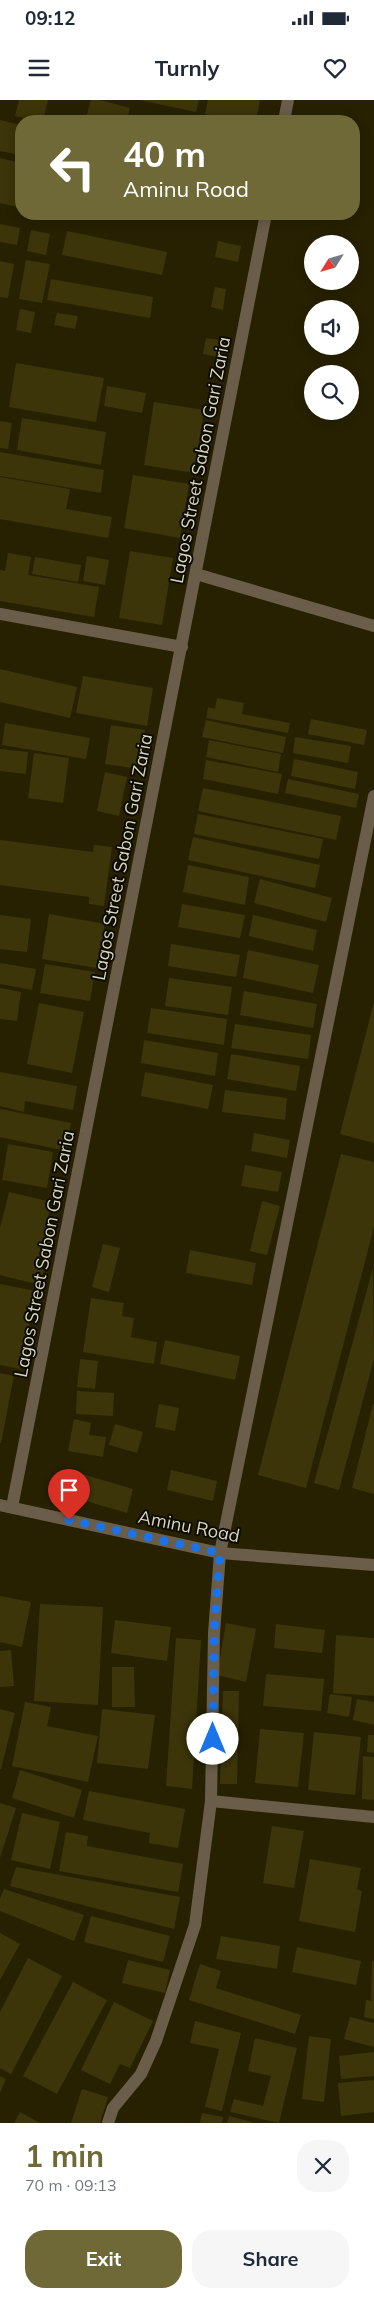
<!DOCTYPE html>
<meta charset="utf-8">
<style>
:root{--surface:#fff;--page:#f6f6f7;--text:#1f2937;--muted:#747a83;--accent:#6e6937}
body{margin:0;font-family:Mulish,sans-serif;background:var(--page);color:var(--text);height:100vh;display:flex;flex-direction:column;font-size:19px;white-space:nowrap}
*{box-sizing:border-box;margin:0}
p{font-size:16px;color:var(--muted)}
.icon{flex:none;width:28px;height:28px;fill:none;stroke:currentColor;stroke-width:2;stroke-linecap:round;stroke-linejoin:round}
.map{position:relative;height:2023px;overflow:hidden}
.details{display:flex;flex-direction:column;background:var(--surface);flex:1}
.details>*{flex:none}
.top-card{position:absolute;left:15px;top:15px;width:345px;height:105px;border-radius:20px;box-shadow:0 2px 12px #0003;background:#6e6937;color:#fff;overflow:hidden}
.needle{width:32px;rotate:233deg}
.buttons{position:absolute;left:304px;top:135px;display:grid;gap:10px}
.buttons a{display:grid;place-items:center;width:55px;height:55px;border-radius:50%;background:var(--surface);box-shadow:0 2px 12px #0003;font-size:25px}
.pin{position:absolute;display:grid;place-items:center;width:42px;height:42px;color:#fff;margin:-51px -21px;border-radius:50% 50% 50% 0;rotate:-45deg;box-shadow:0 0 5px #0007}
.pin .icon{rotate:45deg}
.me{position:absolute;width:55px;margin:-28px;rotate:0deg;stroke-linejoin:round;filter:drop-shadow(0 0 4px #0008)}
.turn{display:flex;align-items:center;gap:18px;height:105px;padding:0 25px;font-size:22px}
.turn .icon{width:65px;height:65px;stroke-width:2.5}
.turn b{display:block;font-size:35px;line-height:42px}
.round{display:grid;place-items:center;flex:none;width:52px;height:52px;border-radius:20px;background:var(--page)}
.head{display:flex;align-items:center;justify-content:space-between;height:85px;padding:0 25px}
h1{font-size:30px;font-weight:700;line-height:38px;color:var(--accent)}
.primary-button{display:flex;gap:10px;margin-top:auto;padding:10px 25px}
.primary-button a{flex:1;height:58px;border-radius:20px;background:var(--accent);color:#fff;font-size:20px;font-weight:700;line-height:58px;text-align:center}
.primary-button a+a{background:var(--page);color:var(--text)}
.status{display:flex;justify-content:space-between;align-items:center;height:35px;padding:0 25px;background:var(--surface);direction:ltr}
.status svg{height:14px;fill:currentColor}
header{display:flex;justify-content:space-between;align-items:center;height:65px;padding:0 25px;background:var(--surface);font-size:22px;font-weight:700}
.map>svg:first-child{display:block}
.building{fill:#3c3509}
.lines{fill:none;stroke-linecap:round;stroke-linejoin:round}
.minor{stroke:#6a5e4a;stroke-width:12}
.route{stroke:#1a73e8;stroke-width:9;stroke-dasharray:0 16.2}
.labels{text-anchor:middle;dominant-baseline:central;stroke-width:4;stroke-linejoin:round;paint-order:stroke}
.street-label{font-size:18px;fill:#d7d5c2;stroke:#0d0b02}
</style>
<div class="status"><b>09:12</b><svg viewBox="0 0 49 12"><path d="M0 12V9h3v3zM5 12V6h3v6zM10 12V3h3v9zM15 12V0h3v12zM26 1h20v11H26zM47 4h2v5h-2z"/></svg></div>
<header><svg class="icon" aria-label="menu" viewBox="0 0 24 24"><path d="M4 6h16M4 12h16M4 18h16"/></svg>Turnly<svg class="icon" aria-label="heart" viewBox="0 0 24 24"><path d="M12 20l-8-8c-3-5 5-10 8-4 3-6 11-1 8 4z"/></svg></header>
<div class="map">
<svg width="374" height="2023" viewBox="0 0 374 2023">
<rect width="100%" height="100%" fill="#272101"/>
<g class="building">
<path d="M 19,0 L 48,0 L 43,21 L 15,16 Z"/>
<path d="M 91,0 L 100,0 L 130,8 L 127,21 L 85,21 Z"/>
<path d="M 139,0 L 199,0 L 196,12 Z"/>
<path d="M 208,0 L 260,0 L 256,21 L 240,21 L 205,14 Z"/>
<path d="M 0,20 L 21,25 L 21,55 L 0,51 Z"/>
<path d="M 0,58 L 21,63 L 21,108 L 0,103 Z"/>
<path d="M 0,124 L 20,128 L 17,145 L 0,142 Z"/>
<path d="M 31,130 L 50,134 L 46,155 L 27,151 Z"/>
<path d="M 67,131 L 167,152 L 162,175 L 62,155 Z"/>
<path d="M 218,141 L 241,146 L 238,162 L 215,157 Z"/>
<path d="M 26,160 L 50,164 L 42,203 L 19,199 Z"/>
<path d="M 0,161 L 14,164 L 8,198 L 0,197 Z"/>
<path d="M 51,179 L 153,197 L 150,218 L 47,200 Z"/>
<path d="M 215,187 L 226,189 L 223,210 L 211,207 Z"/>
<path d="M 20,209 L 35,212 L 31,233 L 16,230 Z"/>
<path d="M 57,213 L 78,216 L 75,229 L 54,225 Z"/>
<path d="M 206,238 L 225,241 L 222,258 L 203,254 Z"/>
<path d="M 16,263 L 104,278 L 96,322 L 9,307 Z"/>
<path d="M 107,286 L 146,293 L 142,313 L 104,306 Z"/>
<path d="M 154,302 L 204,310 L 194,373 L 144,365 Z"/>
<path d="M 22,318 L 106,332 L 101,365 L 17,350 Z"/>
<path d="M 0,321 L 12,323 L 8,349 L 0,348 Z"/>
<path d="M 0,352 L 104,370 L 101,393 L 0,376 Z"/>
<path d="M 133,375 L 189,384 L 180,438 L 124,428 Z"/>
<path d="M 0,377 L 70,389 L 66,409 L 112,417 L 108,438 L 0,419 Z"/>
<path d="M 130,451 L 173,458 L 162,525 L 119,518 Z"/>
<path d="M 8,453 L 31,457 L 28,475 L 99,487 L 94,517 L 0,501 L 0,470 L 5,471 Z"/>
<path d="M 87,456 L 109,460 L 105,485 L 83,481 Z"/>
<path d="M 35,457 L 81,465 L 78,482 L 32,474 Z"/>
<path d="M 0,569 L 77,587 L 70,618 L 0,602 Z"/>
<path d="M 83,576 L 153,588 L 147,626 L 76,613 Z"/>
<path d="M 217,598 L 244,603 L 242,614 L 290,623 L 288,633 L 206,618 L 208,607 L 215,609 Z"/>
<path d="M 311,619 L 367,630 L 364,645 L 308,634 Z"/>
<path d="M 206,620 L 286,637 L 283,653 L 202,637 Z"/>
<path d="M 5,623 L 90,638 L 86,659 L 2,645 Z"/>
<path d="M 111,625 L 145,630 L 139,669 L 105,664 Z"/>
<path d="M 295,637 L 351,646 L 348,663 L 293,653 Z"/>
<path d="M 209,640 L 281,654 L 278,672 L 206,657 Z"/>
<path d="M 0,649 L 28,652 L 26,674 L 0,671 Z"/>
<path d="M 34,653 L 69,658 L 63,703 L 28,698 Z"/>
<path d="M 294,659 L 358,672 L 355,689 L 291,676 Z"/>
<path d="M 206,660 L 282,674 L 278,694 L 203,679 Z"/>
<path d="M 105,672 L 127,677 L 119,716 L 97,711 Z"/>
<path d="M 288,679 L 359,694 L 356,708 L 285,693 Z"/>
<path d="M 203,688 L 341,716 L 336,740 L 198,711 Z"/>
<path d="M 198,714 L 323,739 L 319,759 L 194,734 Z"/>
<path d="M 193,737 L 320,765 L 315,788 L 188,760 Z"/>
<path d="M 0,740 L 93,752 L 94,745 L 112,747 L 104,806 L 89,804 L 89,797 L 0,785 Z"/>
<path d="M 188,765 L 249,777 L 245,805 L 183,792 Z"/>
<path d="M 260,779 L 332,798 L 326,822 L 254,803 Z"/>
<path d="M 182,804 L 245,815 L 240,838 L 178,827 Z"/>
<path d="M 49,814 L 105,824 L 97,868 L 42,859 Z"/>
<path d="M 0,815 L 31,819 L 27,852 L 0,849 Z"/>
<path d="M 253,815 L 317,830 L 313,851 L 249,836 Z"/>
<path d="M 171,844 L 240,855 L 236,877 L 168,866 Z"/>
<path d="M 248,850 L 319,865 L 313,893 L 243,878 Z"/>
<path d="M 0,863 L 36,869 L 32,890 L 0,884 Z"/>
<path d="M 45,864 L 95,872 L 90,901 L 40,893 Z"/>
<path d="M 169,878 L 232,887 L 228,915 L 165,906 Z"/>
<path d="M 0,888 L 21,892 L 17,921 L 0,919 Z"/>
<path d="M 244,891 L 317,904 L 313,928 L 240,915 Z"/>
<path d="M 374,902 L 374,1043 L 340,1034 Z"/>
<path d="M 39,903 L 84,912 L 72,973 L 27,964 Z"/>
<path d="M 151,908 L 227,919 L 224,945 L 147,933 Z"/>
<path d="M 235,924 L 311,935 L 308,959 L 231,948 Z"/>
<path d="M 144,940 L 218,953 L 215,976 L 141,963 Z"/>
<path d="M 231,954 L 300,966 L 296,991 L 227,979 Z"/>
<path d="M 0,972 L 77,986 L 73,1010 L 25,1001 L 24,1012 L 0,1006 Z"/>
<path d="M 145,972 L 213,985 L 208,1009 L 141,996 Z"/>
<path d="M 225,990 L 287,998 L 285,1020 L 222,1012 Z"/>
<path d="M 0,1009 L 71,1023 L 66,1051 L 0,1037 Z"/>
<path d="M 254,1033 L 290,1040 L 287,1058 L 251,1051 Z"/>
<path d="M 8,1044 L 53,1052 L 47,1088 L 2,1080 Z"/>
<path d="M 341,1054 L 374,1062 L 374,1127 L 306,1388 L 258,1375 Z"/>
<path d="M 245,1065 L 282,1072 L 278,1092 L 241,1086 Z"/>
<path d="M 9,1092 L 52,1102 L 47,1122 L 56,1124 L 40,1185 L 0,1175 L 0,1128 Z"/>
<path d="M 262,1101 L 280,1106 L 267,1155 L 250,1151 Z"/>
<path d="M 103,1144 L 120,1148 L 109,1192 L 92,1187 Z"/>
<path d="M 190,1150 L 256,1163 L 252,1185 L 186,1173 Z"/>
<path d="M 373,1168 L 374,1259 L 339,1390 L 314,1383 Z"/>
<path d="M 0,1184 L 36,1191 L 20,1269 L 0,1265 Z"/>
<path d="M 91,1198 L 124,1203 L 122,1216 L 134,1218 L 131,1237 L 157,1242 L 154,1264 L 83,1252 Z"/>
<path d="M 165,1240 L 240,1256 L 235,1280 L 160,1264 Z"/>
<path d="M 80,1259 L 98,1261 L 95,1289 L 77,1287 Z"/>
<path d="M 0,1273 L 14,1276 L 1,1343 L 0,1343 Z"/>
<path d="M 77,1291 L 114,1293 L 113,1316 L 76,1314 Z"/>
<path d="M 159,1304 L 179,1308 L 175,1331 L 155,1327 Z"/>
<path d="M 373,1304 L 374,1304 L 374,1394 L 352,1388 Z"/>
<path d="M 74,1319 L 91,1323 L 89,1335 L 106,1337 L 103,1357 L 68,1351 Z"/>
<path d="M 115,1324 L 143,1332 L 137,1353 L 109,1345 Z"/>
<path d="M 171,1370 L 217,1381 L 213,1401 L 167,1390 Z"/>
<path d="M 82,1374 L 133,1389 L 127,1413 L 75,1398 Z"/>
<path d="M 0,1496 L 31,1502 L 22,1547 L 0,1542 Z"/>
<path d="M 40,1504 L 103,1507 L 98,1605 L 34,1601 Z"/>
<path d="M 115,1520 L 171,1527 L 167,1561 L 111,1553 Z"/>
<path d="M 226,1523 L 256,1529 L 246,1582 L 217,1575 Z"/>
<path d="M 276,1524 L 325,1530 L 322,1553 L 274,1548 Z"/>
<path d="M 336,1535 L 374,1538 L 374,1596 L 333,1593 Z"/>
<path d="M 176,1538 L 201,1540 L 192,1689 L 166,1686 Z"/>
<path d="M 11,1550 L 14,1586 L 0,1587 L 0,1551 Z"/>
<path d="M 112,1567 L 134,1567 L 135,1607 L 112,1607 Z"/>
<path d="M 266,1574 L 324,1579 L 321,1611 L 263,1606 Z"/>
<path d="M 223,1591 L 239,1591 L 237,1684 L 220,1684 Z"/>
<path d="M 330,1594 L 352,1597 L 349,1617 L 327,1613 Z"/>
<path d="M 357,1599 L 374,1602 L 374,1625 L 353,1620 Z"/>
<path d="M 25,1602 L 51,1607 L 47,1626 L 98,1636 L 88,1682 L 12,1666 Z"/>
<path d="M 0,1609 L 15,1613 L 1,1669 L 0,1669 Z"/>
<path d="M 102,1609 L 155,1615 L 148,1669 L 97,1663 Z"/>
<path d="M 260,1629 L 304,1633 L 298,1687 L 255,1683 Z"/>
<path d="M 314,1632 L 361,1637 L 355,1695 L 308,1690 Z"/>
<path d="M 368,1635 L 374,1635 L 374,1653 L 367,1652 Z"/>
<path d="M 363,1656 L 374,1657 L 374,1700 L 362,1699 Z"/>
<path d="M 20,1670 L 82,1690 L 74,1718 L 12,1698 Z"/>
<path d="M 89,1691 L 185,1709 L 178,1748 L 149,1743 L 150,1733 L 83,1720 Z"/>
<path d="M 0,1703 L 16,1708 L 0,1758 Z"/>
<path d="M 22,1713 L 60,1722 L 50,1769 L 11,1760 Z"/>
<path d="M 272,1726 L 304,1731 L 294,1788 L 263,1783 Z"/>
<path d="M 66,1732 L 88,1736 L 87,1746 L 183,1764 L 178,1792 L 59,1771 Z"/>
<path d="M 310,1759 L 361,1768 L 357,1789 L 362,1791 L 355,1832 L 299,1821 Z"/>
<path d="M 16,1767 L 180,1797 L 174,1829 L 10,1786 Z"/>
<path d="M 4,1789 L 84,1815 L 74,1841 L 0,1811 L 0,1799 Z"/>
<path d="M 91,1816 L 170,1836 L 163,1862 L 84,1842 Z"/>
<path d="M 0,1833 L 20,1844 L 0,1880 Z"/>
<path d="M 221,1836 L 280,1846 L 277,1869 L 216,1859 Z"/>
<path d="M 297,1847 L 361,1861 L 356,1885 L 292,1872 Z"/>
<path d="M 28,1858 L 62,1876 L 11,1974 L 0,1968 L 0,1912 Z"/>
<path d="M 128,1860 L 170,1870 L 165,1893 L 122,1883 Z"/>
<path d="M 372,1861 L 374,1861 L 374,1919 L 364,1917 L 366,1900 L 371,1901 Z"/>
<path d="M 200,1864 L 221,1871 L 216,1888 L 301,1915 L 295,1934 L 189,1900 Z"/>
<path d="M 73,1882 L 107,1900 L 57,1994 L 23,1976 Z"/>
<path d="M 114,1902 L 153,1921 L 130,1968 L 120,1964 L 110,1984 L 81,1970 Z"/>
<path d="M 350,1917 L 374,1923 L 374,1947 L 344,1939 Z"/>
<path d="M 195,1921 L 241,1933 L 222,2011 L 205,2007 L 219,1949 L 190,1943 Z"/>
<path d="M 309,1936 L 331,1939 L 324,2002 L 302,1999 Z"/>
<path d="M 255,1938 L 297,1948 L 279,2023 L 230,2012 L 234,1999 L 263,2006 L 271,1976 L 248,1971 Z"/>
<path d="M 374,1952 L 374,1976 L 341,1979 L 339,1956 Z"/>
<path d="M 0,1976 L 6,1979 L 0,1993 Z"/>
<path d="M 374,1980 L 374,2012 L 341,2016 L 338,1983 Z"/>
<path d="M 82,1989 L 108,1997 L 100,2023 L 71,2023 Z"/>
<path d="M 20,2012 L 40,2023 L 14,2023 Z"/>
<path d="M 202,2013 L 223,2017 L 222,2023 L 200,2023 Z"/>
<path d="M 229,2016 L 252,2022 L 252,2023 L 227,2023 Z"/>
</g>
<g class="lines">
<g class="minor">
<path d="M 284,21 L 288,0"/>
<path d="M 196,474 L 374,526"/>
<path d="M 0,514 L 182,547"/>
<path d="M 0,1405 L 220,1453 L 374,1465"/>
<path d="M 12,1407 L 266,114"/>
<path d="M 211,1701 L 374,1717"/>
<path d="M 108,2023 L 113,2008 L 141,1974 L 156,1941 L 195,1825 L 211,1701 L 214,1533 L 220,1453 L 374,696"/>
</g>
</g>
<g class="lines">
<path class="route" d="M 69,1420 L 220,1453 L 214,1533 L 213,1639"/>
</g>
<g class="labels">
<g class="street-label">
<text transform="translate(200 360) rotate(-79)">Lagos Street Sabon Gari Zaria</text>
<text transform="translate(122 757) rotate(-79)">Lagos Street Sabon Gari Zaria</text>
<text transform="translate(44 1154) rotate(-79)">Lagos Street Sabon Gari Zaria</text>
<text transform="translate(189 1426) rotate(11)">Aminu Road</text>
</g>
</g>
</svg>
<div class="buttons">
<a><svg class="needle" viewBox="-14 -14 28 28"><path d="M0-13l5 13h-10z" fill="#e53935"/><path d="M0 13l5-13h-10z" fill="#747a83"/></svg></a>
<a><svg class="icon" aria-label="sound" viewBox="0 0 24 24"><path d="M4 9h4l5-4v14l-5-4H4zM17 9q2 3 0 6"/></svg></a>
<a><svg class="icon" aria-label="search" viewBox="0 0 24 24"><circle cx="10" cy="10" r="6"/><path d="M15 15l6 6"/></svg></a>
</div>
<div class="pin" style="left:69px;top:1420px;background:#d93025"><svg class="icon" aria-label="arrive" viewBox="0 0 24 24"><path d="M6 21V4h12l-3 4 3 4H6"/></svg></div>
<svg class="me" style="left:213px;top:1639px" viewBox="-20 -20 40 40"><circle r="19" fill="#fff"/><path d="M0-13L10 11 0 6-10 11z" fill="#1a73e8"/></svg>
<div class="top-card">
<div class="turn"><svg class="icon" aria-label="left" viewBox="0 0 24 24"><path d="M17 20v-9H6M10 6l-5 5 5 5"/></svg><div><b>40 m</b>Aminu Road</div></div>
</div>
</div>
<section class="details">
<div class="head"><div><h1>1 min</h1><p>70 m · 09:13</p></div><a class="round"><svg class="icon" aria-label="close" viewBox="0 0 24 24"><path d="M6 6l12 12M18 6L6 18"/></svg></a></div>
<div class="primary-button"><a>Exit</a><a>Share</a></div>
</section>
